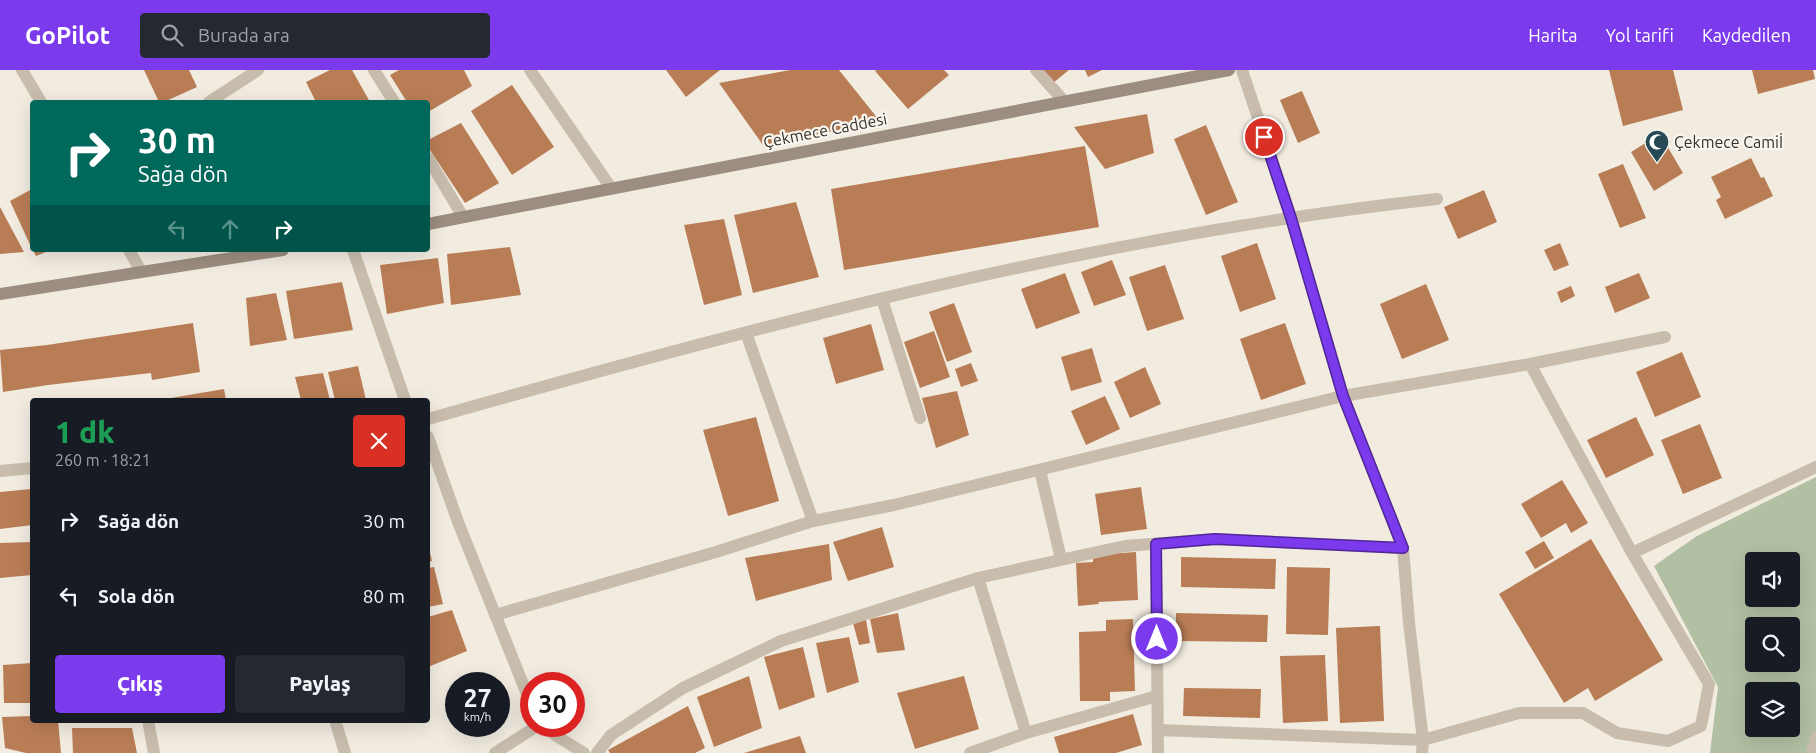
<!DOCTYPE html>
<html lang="tr">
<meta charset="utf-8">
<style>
:root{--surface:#171b24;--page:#242831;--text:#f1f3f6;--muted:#9ea1a6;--accent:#7c3aed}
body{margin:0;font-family:Ubuntu,sans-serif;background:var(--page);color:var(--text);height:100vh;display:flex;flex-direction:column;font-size:19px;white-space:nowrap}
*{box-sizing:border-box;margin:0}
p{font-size:16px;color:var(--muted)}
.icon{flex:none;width:28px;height:28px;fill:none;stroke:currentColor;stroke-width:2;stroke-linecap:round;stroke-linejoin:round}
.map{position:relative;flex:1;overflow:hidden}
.details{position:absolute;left:30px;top:328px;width:400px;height:325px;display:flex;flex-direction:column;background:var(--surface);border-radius:5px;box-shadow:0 5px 20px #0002}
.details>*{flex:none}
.banner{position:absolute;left:30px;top:30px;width:400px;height:152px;border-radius:5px;box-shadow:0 5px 20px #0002;background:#00695c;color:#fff;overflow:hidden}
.buttons{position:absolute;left:1745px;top:482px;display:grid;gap:10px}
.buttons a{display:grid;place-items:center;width:55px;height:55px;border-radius:5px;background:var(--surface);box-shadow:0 5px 20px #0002;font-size:25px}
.speed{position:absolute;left:445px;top:602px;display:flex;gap:10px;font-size:25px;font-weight:700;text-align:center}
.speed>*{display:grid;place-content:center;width:65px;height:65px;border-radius:50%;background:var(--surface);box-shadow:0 5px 20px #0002;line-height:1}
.speed small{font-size:12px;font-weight:400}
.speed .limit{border:8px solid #d22;background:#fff;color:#111}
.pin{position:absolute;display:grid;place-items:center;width:42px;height:42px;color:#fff;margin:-21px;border:2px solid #fff;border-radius:50%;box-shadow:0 1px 5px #0007}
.me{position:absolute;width:55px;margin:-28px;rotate:0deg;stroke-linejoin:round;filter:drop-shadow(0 0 4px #0008)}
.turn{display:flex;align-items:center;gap:18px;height:105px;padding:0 25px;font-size:22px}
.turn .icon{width:65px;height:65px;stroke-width:2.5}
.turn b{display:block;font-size:35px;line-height:42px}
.lanes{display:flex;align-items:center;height:48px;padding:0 25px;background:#0003;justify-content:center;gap:25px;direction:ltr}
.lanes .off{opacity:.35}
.round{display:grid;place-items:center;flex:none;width:52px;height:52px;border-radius:5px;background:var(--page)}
.headline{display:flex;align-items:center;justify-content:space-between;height:85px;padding:0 25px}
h1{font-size:30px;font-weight:800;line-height:38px;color:#1e9e55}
.cta{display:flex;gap:10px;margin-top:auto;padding:10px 25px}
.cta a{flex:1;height:58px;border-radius:5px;background:var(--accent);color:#fff;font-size:20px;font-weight:800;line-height:58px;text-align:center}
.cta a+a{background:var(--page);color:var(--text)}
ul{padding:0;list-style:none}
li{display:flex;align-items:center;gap:15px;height:75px;padding:0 25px}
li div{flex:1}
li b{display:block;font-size:19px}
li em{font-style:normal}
header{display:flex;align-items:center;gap:30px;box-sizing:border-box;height:70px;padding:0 25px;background:var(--accent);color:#fff}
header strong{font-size:24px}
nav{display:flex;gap:28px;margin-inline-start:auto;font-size:18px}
.search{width:350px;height:45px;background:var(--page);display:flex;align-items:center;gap:12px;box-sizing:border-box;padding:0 18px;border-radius:5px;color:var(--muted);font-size:19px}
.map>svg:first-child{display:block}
.green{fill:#b1bfa2;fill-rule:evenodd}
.building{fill:#b97d56}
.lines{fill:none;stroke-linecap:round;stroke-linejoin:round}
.minor{stroke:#c8bdad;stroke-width:12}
.secondary{stroke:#9b8d7f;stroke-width:12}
.route-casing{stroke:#51269a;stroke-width:12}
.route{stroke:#7c3aed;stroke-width:9}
.labels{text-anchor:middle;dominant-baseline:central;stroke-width:4.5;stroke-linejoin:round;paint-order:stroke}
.street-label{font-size:16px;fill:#37312b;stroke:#f9f5ed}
.poi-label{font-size:16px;fill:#37312b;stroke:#f9f5ed;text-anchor:start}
</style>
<header>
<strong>GoPilot</strong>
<div class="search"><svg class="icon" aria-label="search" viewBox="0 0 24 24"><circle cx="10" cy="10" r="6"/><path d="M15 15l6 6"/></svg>Burada ara</div>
<nav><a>Harita</a><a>Yol tarifi</a><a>Kaydedilen</a></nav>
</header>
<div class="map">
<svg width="1816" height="683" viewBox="0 0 1816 683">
<rect width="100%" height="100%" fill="#f1ebe0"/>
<path class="green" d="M 1816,407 L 1816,683 L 1710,683 L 1718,617 L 1654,496 L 1697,466 ZM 1754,491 L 1791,491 L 1791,529 L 1754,529 ZM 1754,556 L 1791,556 L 1791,594 L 1754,594 ZM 1754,621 L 1791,621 L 1791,659 L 1754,659 Z"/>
<g class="building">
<path d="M 144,0 L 189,0 L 197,17 L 164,32 L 159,32 Z"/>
<path d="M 330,0 L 352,0 L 370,32 L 316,32 L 306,12 Z"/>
<path d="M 399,0 L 464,0 L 472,16 L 428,42 L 428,32 L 407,32 L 390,5 Z"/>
<path d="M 666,0 L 720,0 L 686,27 Z"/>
<path d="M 790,0 L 839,0 L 879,50 L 765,78 L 719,13 Z"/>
<path d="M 877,0 L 944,0 L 949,5 L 908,39 L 875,1 Z"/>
<path d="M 1043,0 L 1069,0 L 1053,13 Z"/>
<path d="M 1085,0 L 1102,0 L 1088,7 Z"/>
<path d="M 1609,0 L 1673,0 L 1683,40 L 1623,56 Z"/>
<path d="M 1752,0 L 1813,0 L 1815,9 L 1758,24 Z"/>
<path d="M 512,15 L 554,77 L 512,105 L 471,41 Z"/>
<path d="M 1302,21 L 1320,63 L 1298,73 L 1280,30 Z"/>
<path d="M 1147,44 L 1154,83 L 1105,99 L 1074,57 Z"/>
<path d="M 461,53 L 499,113 L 465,133 L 428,77 L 428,70 Z"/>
<path d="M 1206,55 L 1238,132 L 1206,145 L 1174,69 Z"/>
<path d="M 1660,64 L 1683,103 L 1654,121 L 1631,82 Z"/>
<path d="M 1085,76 L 1099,157 L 844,200 L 831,119 Z"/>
<path d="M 1751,88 L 1761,108 L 1764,107 L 1773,126 L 1725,149 L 1716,130 L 1721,127 L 1711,107 Z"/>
<path d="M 1623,94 L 1646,148 L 1620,158 L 1598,104 Z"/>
<path d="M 32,119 L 32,179 L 10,131 Z"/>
<path d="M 1484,120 L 1497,152 L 1458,169 L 1444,137 Z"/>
<path d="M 796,132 L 819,207 L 753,223 L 734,145 Z"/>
<path d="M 0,137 L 24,182 L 0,184 Z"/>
<path d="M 724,149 L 742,225 L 704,235 L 684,155 Z"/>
<path d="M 1257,173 L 1276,229 L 1240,242 L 1221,186 Z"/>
<path d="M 1560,173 L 1569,195 L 1554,201 L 1544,180 Z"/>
<path d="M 510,177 L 521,225 L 451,235 L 447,184 Z"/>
<path d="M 33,180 L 51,180 L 36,186 Z"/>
<path d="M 438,188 L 444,233 L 387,244 L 380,195 Z"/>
<path d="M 1112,190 L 1126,225 L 1094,236 L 1081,202 Z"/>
<path d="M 1165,195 L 1184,249 L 1147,261 L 1129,207 Z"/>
<path d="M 1065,203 L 1080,243 L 1036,259 L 1021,219 Z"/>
<path d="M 1639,203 L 1650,228 L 1615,243 L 1605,217 Z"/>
<path d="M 342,212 L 353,260 L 294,269 L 286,221 Z"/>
<path d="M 1426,214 L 1449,270 L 1402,289 L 1380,234 Z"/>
<path d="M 1571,216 L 1575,226 L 1561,233 L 1557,222 Z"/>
<path d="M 276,223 L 287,270 L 250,276 L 246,228 Z"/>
<path d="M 954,233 L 972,282 L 947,292 L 929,242 Z"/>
<path d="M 193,253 L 200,302 L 152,310 L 151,303 L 48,315 L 3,322 L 0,280 L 47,275 Z"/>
<path d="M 1285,253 L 1306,314 L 1261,330 L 1240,269 Z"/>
<path d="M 871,254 L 884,300 L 836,314 L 823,268 Z"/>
<path d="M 934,261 L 950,307 L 920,318 L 904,272 Z"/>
<path d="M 1092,278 L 1102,312 L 1071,321 L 1061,287 Z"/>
<path d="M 1682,282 L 1701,327 L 1655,347 L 1636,302 Z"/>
<path d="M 971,293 L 978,311 L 961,317 L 955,299 Z"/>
<path d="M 358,296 L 366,330 L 335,330 L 328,302 Z"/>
<path d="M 1145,297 L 1161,334 L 1130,348 L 1114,312 Z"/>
<path d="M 323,303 L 330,330 L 301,330 L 295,307 Z"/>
<path d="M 224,319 L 226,330 L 165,330 L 165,329 Z"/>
<path d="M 957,321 L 969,365 L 936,378 L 922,328 Z"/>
<path d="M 1105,326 L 1120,359 L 1086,375 L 1071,341 Z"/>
<path d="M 756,347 L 779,431 L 728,446 L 703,360 Z"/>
<path d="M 1636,347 L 1654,385 L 1606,408 L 1587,370 Z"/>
<path d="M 1700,354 L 1722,408 L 1683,424 L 1661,370 Z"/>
<path d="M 1562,410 L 1588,453 L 1571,463 L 1566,453 L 1541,468 L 1521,434 Z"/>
<path d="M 1141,417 L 1147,459 L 1101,465 L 1095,424 Z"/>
<path d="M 31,419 L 32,455 L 0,459 L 0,422 Z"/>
<path d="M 882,457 L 894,497 L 848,511 L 833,472 Z"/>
<path d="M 1591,469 L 1663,590 L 1595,631 L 1588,618 L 1564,633 L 1499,524 Z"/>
<path d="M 1544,471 L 1554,488 L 1535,499 L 1525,482 Z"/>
<path d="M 32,472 L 32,505 L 0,508 L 0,473 Z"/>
<path d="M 428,474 L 432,491 L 428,492 Z"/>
<path d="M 829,474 L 832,510 L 756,531 L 745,488 Z"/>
<path d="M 1136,482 L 1138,530 L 1098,532 L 1099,534 L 1078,536 L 1076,493 L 1093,492 L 1093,485 Z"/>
<path d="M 1181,487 L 1276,489 L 1275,519 L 1181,517 Z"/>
<path d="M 434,497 L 443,534 L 428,537 L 428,498 Z"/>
<path d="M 1287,497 L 1330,498 L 1328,565 L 1286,564 Z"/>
<path d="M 452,540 L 467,581 L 428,597 L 428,547 Z"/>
<path d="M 898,543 L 905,580 L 877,583 L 870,549 Z"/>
<path d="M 1176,543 L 1268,545 L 1267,572 L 1176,571 Z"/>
<path d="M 1133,549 L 1135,621 L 1110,622 L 1110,631 L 1080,631 L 1079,562 L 1106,561 L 1106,550 Z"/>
<path d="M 866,550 L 870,573 L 859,575 L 853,553 Z"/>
<path d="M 1380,556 L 1384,651 L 1340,653 L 1336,558 Z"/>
<path d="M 849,567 L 859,612 L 827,623 L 816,573 Z"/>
<path d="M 803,577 L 815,627 L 779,640 L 764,587 Z"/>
<path d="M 1325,585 L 1328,651 L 1283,653 L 1280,586 Z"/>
<path d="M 32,593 L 32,633 L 4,633 L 3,595 Z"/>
<path d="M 749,606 L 762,658 L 714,677 L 697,627 Z"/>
<path d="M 964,606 L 979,659 L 915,679 L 897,623 Z"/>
<path d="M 1184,618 L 1261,619 L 1260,648 L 1183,646 Z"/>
<path d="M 688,636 L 705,678 L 695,683 L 610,683 L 608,680 Z"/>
<path d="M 1133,644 L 1142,675 L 1116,683 L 1059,683 L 1054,667 Z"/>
<path d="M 32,646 L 32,650 L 58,650 L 61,683 L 26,683 L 5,678 L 2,647 Z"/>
<path d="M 72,658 L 132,658 L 137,683 L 73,683 Z"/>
<path d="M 800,666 L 806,683 L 744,683 Z"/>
</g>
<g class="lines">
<g class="minor">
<path d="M 22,0 L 41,32"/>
<path d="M 374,0 L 394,32"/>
<path d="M 530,0 L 611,118"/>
<path d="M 1036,0 L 1064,31"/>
<path d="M 1242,0 L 1291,147 L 1343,326 L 1403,478 L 1409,553 L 1423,670 L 1422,683"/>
<path d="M 209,32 L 258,0"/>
<path d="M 428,88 L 463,147"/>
<path d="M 129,180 L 141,201"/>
<path d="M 353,180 L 405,330"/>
<path d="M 882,229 L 920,348"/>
<path d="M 746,263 L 813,451"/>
<path d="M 1530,294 L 1632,483 L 1816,397"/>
<path d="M 428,349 C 759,255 1094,166 1437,129"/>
<path d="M 428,367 L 458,452 L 531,634"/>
<path d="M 1040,400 L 1061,489"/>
<path d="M 0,401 L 32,398"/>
<path d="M 1156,474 L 1158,683"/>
<path d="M 978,508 L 1026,663"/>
<path d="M 495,545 L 716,482 L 813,451 L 894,435 L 1343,326 L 1530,294 L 1665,267"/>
<path d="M 148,650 L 154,683"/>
<path d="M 335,650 L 345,683"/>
<path d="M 545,656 L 555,665 L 584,683"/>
<path d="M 1158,660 L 1423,670 L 1519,643 L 1583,643 L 1617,663 L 1668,671 L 1701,656 L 1709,614 L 1632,483"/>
<path d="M 495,683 L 537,656"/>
<path d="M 597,683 L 611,665 L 683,618 L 781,571 L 978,508 L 1125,476 L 1215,469 L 1403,478"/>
<path d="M 970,683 L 1026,663 L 1157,626"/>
<path d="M 1812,683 L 1816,667"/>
</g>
<g class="secondary">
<path d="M 428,154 L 1229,0"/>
<path d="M 0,224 L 283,180"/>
</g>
</g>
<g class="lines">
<defs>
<path id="route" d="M 1157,569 L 1156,474 L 1215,469 L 1403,478 L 1343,326 L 1291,148 L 1264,67"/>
</defs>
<use href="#route" class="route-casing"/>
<use href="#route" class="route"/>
</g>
<defs>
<symbol id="mosque-pin" viewBox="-11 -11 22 30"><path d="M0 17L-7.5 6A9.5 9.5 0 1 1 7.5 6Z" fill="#254a55" stroke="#f9f5ed"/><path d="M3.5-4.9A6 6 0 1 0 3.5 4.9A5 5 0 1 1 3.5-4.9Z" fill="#fff"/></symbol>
</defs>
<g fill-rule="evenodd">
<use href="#mosque-pin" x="1643" y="58" width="28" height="38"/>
</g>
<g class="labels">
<g class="street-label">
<text transform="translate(825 60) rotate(-11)">Çekmece Caddesi</text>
</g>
<g class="poi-label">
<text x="1674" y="72">Çekmece Camiİ</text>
</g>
</g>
</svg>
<div class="buttons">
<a><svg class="icon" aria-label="sound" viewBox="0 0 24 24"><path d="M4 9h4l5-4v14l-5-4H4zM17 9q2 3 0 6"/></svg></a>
<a><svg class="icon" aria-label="search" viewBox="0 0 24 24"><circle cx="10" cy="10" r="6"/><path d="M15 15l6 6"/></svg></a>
<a><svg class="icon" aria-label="layers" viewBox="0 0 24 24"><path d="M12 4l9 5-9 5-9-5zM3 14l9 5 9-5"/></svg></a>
</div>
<div class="speed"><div>27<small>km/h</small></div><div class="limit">30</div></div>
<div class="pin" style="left:1264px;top:67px;background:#d93025"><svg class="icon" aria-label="arrive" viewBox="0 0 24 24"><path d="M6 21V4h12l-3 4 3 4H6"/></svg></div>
<svg class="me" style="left:1157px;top:569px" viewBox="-20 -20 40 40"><circle r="17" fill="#7c3aed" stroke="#fff" stroke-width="3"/><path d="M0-11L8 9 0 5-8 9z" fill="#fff"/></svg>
<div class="banner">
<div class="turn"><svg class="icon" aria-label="right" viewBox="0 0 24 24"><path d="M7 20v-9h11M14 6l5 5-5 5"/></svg><div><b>30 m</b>Sağa dön</div></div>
<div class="lanes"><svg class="icon off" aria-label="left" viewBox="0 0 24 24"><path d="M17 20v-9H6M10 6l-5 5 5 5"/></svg><svg class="icon off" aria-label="ahead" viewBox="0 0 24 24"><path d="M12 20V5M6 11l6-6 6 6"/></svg><svg class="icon" aria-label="right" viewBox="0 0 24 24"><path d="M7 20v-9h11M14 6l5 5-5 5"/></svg></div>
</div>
<section class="details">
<div class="headline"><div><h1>1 dk</h1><p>260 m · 18:21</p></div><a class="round" style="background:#d93025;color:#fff"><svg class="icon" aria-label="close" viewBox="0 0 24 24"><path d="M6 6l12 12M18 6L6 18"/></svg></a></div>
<ul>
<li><svg class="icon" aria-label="right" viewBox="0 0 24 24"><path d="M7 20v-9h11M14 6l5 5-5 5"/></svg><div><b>Sağa dön</b></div><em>30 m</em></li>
<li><svg class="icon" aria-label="left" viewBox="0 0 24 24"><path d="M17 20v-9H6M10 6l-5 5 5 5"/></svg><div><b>Sola dön</b></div><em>80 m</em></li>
</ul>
<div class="cta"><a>Çıkış</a><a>Paylaş</a></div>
</section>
</div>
